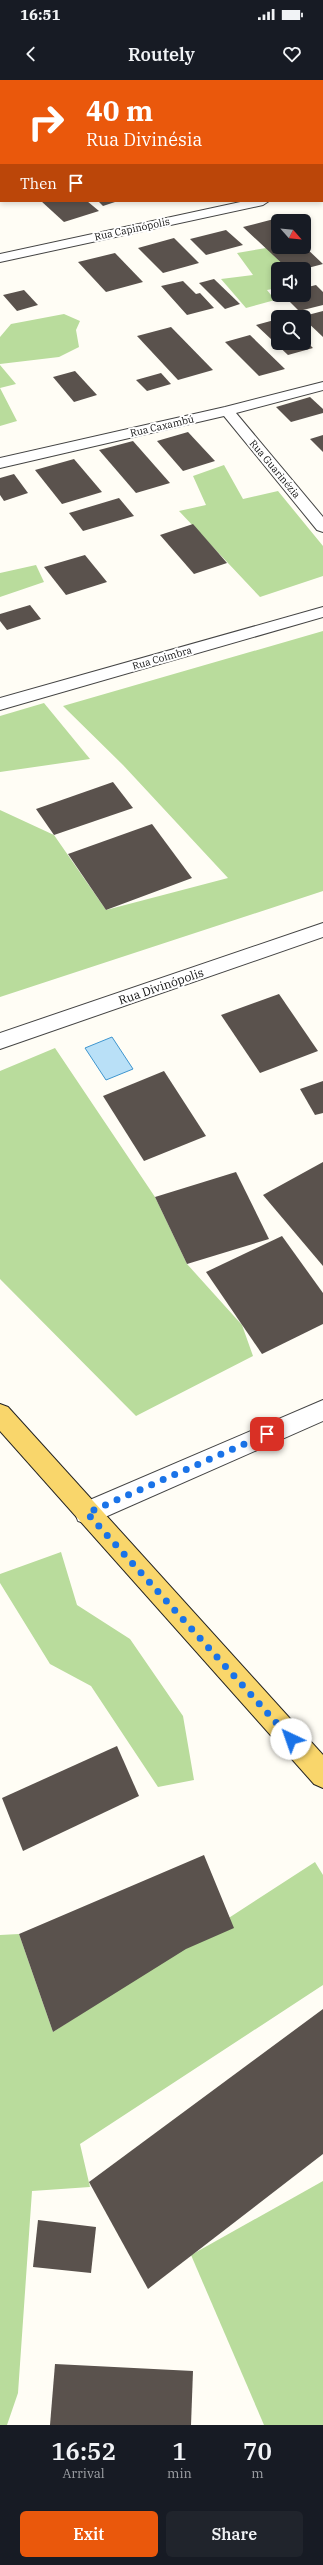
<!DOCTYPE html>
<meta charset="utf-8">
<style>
:root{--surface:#171b24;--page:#20242c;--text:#f1f3f6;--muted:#9ea1a6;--accent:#ea580c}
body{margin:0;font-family:"IBM Plex Serif",serif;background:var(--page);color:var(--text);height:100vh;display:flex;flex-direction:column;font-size:15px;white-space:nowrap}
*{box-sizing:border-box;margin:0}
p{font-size:13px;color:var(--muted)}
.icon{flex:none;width:22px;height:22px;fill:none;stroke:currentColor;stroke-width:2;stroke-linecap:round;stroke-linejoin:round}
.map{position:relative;height:2345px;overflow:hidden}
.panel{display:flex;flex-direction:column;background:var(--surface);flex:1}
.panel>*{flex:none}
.top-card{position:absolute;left:0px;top:0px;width:323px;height:122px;box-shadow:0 2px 6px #0003;background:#ea580c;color:#fff;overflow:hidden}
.needle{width:26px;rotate:117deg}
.controls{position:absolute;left:271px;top:134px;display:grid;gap:8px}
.controls a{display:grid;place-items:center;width:40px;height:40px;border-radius:6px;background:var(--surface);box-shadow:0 2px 6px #0003;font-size:20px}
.pin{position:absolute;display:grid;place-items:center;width:34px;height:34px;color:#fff;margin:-17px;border-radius:8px;box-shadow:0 2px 6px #0006}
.me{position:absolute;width:44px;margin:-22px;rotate:318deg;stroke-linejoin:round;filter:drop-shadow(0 0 3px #0008)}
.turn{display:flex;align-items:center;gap:14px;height:84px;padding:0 20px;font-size:18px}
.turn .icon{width:52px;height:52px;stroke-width:2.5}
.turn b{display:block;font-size:28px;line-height:34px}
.then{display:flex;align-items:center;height:38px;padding:0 20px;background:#0003;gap:8px;font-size:15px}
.eta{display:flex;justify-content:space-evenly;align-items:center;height:68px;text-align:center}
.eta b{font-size:24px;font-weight:600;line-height:28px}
.cta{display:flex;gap:8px;margin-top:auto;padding:8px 20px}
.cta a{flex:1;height:46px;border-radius:6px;background:var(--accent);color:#fff;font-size:16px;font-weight:600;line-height:46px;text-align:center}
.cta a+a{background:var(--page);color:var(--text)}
.status{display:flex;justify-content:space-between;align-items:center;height:28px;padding:0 20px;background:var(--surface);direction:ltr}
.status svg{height:11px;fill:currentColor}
header{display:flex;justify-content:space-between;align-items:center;height:52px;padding:0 20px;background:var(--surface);font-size:18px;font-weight:600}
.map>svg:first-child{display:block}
.forest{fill:#b9dc9c}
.water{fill:#b9e0f7;stroke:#3f96cf}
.building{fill:#5a524d}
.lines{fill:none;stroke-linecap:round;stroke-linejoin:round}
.minor-casing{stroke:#444;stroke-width:2}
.major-casing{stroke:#222;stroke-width:2}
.minor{fill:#fff;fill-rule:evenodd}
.major{fill:#f9d66b;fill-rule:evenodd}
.route{stroke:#1a73e8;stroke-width:7;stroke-dasharray:0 12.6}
.labels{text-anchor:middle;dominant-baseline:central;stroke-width:4;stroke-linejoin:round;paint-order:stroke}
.far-street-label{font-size:10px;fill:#111;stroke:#fff}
.street-label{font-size:12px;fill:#111;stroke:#fff}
</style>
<div class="status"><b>16:51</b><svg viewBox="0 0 49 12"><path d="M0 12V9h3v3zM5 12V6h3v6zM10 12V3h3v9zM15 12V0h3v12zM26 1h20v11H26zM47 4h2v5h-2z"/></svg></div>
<header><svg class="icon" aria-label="back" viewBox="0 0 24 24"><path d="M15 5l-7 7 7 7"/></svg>Routely<svg class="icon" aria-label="heart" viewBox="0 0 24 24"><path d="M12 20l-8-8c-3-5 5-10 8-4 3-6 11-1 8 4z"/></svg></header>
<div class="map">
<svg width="323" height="2345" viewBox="0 0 323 2345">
<rect width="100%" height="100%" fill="#fffdf5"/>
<g class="forest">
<path d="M 266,168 L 293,189 L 278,189 L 278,208 L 267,210 L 275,220 L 246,228 L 221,199 L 253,195 L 237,173 Z"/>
<path d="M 64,234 L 80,241 L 76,250 L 79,267 L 59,277 L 0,284 L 0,257 L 11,244 Z"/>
<path d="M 0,285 L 16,304 L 0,308 L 17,341 L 0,346 Z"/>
<path d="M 224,385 L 243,419 L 278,411 L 323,466 L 323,496 L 260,517 L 179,431 L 206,425 L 193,396 Z"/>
<path d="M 36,485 L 44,502 L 0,517 L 0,493 Z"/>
<path d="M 323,551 L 323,811 L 0,917 L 0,730 L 54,755 L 106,830 L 228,798 L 123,685 L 63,626 Z"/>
<path d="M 44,623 L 90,679 L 0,692 L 0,636 Z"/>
<path d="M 55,968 L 155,1117 L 187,1184 L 242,1245 L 253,1276 L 136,1336 L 0,1199 L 0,991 Z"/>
<path d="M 61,1472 L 77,1525 L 130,1559 L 183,1636 L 194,1700 L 158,1707 L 91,1606 L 50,1584 L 0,1503 L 0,1494 Z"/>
<path d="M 315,1782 L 323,1795 L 323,1905 L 80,2064 L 90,2107 L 32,2111 L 18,2313 L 7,2345 L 0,2345 L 0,1855 L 19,1854 L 53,1952 Z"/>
<path d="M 323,2101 L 323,2345 L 264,2345 L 191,2175 Z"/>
</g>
<path class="water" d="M 112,957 L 133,989 L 106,1000 L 85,968 Z"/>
<g class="building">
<path d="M 41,121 L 87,121 L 99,131 L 64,142 Z"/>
<path d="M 98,121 L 118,121 L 103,126 Z"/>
<path d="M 274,139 L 278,142 L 278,167 L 304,166 L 323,184 L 304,189 L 288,189 L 243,147 Z"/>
<path d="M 226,150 L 243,165 L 206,175 L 190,159 Z"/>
<path d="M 174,158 L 199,183 L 163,193 L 138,168 Z"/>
<path d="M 115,173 L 143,202 L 106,212 L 78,182 Z"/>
<path d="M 214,199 L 240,224 L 225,229 L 199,203 Z"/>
<path d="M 183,201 L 196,214 L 200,213 L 214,228 L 187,235 L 161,206 Z"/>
<path d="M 316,205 L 323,212 L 323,225 L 299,231 L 283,215 L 304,215 L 304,208 Z"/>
<path d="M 24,210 L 38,225 L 17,231 L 3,215 Z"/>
<path d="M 323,231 L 323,257 L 304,239 L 304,236 Z"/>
<path d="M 278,239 L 278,263 L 304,263 L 304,259 L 313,268 L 288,275 L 256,245 Z"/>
<path d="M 171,247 L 213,290 L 178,300 L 137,256 Z"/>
<path d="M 250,255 L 285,289 L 259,296 L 225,262 Z"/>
<path d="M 75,291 L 97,315 L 74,322 L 53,297 Z"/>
<path d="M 161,293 L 171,304 L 147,311 L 136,300 Z"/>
<path d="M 310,317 L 323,329 L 323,333 L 291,342 L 276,327 Z"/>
<path d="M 188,352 L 215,381 L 183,391 L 157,361 Z"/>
<path d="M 323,355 L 323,372 L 310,359 Z"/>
<path d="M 133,361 L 170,403 L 136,413 L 99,370 Z"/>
<path d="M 74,379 L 102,412 L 62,424 L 35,390 Z"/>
<path d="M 14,394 L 28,413 L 4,421 L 0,415 L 0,398 Z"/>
<path d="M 119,418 L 134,436 L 83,451 L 69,433 Z"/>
<path d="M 193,444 L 227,483 L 194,494 L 160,455 Z"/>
<path d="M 85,475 L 107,502 L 66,515 L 44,487 Z"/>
<path d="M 30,525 L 41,539 L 7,550 L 0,541 L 0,534 Z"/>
<path d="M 113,702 L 133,728 L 54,755 L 36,729 Z"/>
<path d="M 152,744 L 192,798 L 106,830 L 68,774 Z"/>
<path d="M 279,914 L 318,971 L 260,993 L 221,935 Z"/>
<path d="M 164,991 L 206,1056 L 144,1081 L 103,1016 Z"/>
<path d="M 323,1001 L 323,1033 L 315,1035 L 300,1009 Z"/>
<path d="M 323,1082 L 323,1186 L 263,1115 Z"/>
<path d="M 236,1092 L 269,1159 L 187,1184 L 155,1117 Z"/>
<path d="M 282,1156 L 323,1213 L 323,1244 L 262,1274 L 206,1192 Z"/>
<path d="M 117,1666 L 139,1716 L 23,1771 L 2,1718 Z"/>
<path d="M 204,1775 L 234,1848 L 186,1869 L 53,1952 L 19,1854 Z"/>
<path d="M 323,1929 L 323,2074 L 148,2209 L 89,2102 Z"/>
<path d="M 38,2140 L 96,2147 L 91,2193 L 33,2187 Z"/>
<path d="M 55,2284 L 193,2291 L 191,2345 L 50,2345 Z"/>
</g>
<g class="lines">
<defs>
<g id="minor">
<path d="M 253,0 L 265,0 L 266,1 L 254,1 Z"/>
<path d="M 1,3 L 1,11 L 0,12 L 0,4 Z"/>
<path d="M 322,37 L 323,38 L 323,46 L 322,45 Z"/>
<rect x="322" y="104" width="1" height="8"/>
<path d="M 245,121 L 269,121 L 263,125 L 0,182 L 0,174 Z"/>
<path d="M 323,302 L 323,310 L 236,333 L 323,437 L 323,452 L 317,450 L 224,336 L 0,388 L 0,378 L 225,327 Z"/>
<path d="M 323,527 L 323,537 L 0,630 L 0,618 Z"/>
<path d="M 323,843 L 323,857 L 0,969 L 0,953 Z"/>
<path d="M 323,1320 L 323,1341 L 96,1441 L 87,1444 L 78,1441 L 75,1433 L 78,1425 Z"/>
</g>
<path id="major" d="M 0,1324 L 8,1327 L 323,1675 L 323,1708 L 314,1704 L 0,1351 Z"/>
</defs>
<use href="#minor" class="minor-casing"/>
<use href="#major" class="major-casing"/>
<use href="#minor" class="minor"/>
<use href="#major" class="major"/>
</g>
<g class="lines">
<path class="route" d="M 267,1354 L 87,1433 L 291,1659"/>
</g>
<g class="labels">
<g class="far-street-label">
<text transform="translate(132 149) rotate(-12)">Rua Capinópolis</text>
<text transform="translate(162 346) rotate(-13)">Rua Caxambú</text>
<text transform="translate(275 389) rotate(50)">Rua Guarinézia</text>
<text transform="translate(162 578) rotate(-16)">Rua Coimbra</text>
</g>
<g class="street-label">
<text transform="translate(161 906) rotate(-19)">Rua Divinópolis</text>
</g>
</g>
</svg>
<div class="controls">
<a><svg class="needle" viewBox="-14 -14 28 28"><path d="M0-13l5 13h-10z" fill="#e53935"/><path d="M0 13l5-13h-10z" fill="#9ea1a6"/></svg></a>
<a><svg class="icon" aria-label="sound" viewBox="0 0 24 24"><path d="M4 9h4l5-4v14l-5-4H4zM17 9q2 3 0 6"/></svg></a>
<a><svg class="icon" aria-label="search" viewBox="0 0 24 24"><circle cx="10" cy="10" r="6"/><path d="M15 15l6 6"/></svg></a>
</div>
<div class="pin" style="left:267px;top:1354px;background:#d93025"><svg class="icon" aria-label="arrive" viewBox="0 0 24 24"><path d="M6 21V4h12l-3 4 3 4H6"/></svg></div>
<svg class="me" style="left:291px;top:1659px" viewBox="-20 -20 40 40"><circle r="19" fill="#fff"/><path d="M0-13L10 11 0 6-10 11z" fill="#1a73e8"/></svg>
<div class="top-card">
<div class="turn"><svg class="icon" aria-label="right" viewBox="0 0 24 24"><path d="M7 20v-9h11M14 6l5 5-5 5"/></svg><div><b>40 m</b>Rua Divinésia</div></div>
<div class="then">Then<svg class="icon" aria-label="arrive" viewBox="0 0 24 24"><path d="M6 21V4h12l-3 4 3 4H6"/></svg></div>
</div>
</div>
<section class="panel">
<div class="eta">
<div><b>16:52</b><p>Arrival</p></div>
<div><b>1</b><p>min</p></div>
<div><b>70</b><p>m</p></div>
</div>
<div class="cta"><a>Exit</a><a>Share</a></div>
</section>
